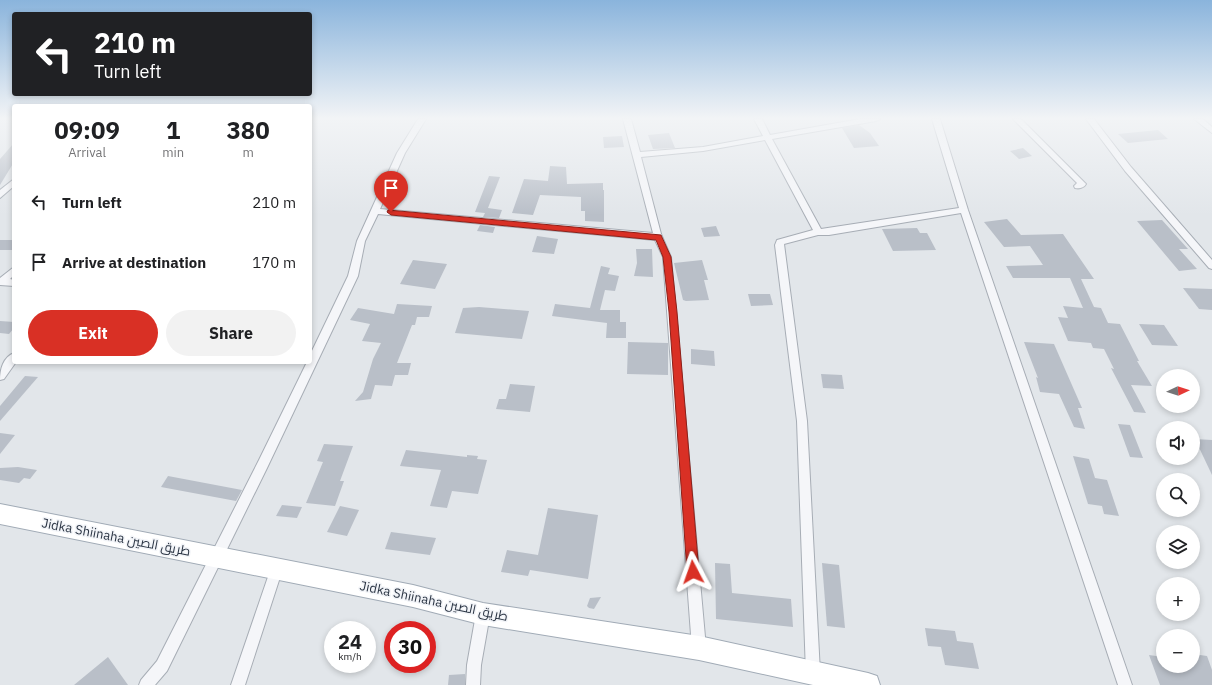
<!DOCTYPE html>
<meta charset="utf-8">
<style>
:root{--surface:#fff;--page:#f2f2f2;--text:#202124;--muted:#757577;--accent:#d93025}
body{margin:0;font-family:"IBM Plex Sans",Cairo,sans-serif;background:var(--page);color:var(--text);height:100vh;display:flex;flex-direction:column;font-size:15px;white-space:nowrap}
*{box-sizing:border-box;margin:0}
p{font-size:13px;color:var(--muted)}
.icon{flex:none;width:22px;height:22px;fill:none;stroke:currentColor;stroke-width:2;stroke-linecap:round;stroke-linejoin:round}
.map{position:relative;flex:1;overflow:hidden}
.drawer{position:absolute;left:12px;top:104px;width:300px;height:260px;display:flex;flex-direction:column;background:var(--surface);border-radius:4px;box-shadow:0 2px 6px #0003}
.drawer>*{flex:none}
.hud{position:absolute;left:12px;top:12px;width:300px;height:84px;border-radius:4px;box-shadow:0 2px 6px #0003;background:#202124;color:#fff;overflow:hidden}
.needle{width:26px;rotate:86deg}
.fabs{position:absolute;left:1156px;top:369px;display:grid;gap:8px}
.fabs a{display:grid;place-items:center;width:44px;height:44px;border-radius:50%;background:var(--surface);box-shadow:0 2px 6px #0003;font-size:20px}
.speed{position:absolute;left:324px;top:621px;display:flex;gap:8px;font-size:20px;font-weight:700;text-align:center}
.speed>*{display:grid;place-content:center;width:52px;height:52px;border-radius:50%;background:var(--surface);box-shadow:0 2px 6px #0003;line-height:1}
.speed small{font-size:10px;font-weight:400}
.speed .limit{border:6px solid #d22;background:#fff;color:#111}
.pin{position:absolute;display:grid;place-items:center;width:34px;height:34px;color:#fff;margin:-41px -17px;border-radius:50% 50% 50% 0;rotate:-45deg;box-shadow:0 0 4px #0007}
.pin .icon{rotate:45deg}
.me{position:absolute;width:44px;margin:-22px;rotate:356deg;stroke-linejoin:round;filter:drop-shadow(0 0 3px #0008)}
.turn{display:flex;align-items:center;gap:14px;height:84px;padding:0 16px;font-size:18px}
.turn .icon{width:52px;height:52px;stroke-width:2.5}
.turn b{display:block;font-size:28px;line-height:34px}
.eta{display:flex;justify-content:space-evenly;align-items:center;height:68px;text-align:center}
.eta b{font-size:24px;font-weight:700;line-height:28px}
.primary-button{display:flex;gap:8px;margin-top:auto;padding:8px 16px}
.primary-button a{flex:1;height:46px;border-radius:24px;background:var(--accent);color:#fff;font-size:16px;font-weight:700;line-height:46px;text-align:center}
.primary-button a+a{background:var(--page);color:var(--text)}
ul{padding:0;list-style:none}
li{display:flex;align-items:center;gap:12px;height:60px;padding:0 16px}
li div{flex:1}
li b{display:block;font-size:15px}
li em{font-style:normal}
.map>svg:first-child{display:block}
.building{fill:#b9bfc8}
.lines{fill:none;stroke-linecap:round;stroke-linejoin:round}
.minor-casing{stroke:#a7adb5;stroke-width:2}
.primary-casing{stroke:#a1abb6;stroke-width:2}
.minor{fill:#f5f6f9;fill-rule:evenodd}
.primary{fill:#fff;fill-rule:evenodd}
.route{fill:#d93025;stroke:#8d1f18}
.labels{text-anchor:middle;dominant-baseline:central;stroke-width:3;stroke-linejoin:round;paint-order:stroke}
.near-street-label{font-size:13px;fill:#2a3443;stroke:#f2f4f8}
</style>
<div class="map">
<svg width="1212" height="685" viewBox="0 0 1212 685">
<rect width="100%" height="100%" fill="#e2e6ea"/>
<g class="building">
<path d="M 859,125 L 870,133 L 879,146 L 854,148 L 842,128 Z"/>
<path d="M 1158,130 L 1168,139 L 1128,143 L 1118,134 Z"/>
<path d="M 669,133 L 675,148 L 653,149 L 648,135 Z"/>
<path d="M 622,136 L 624,147 L 604,148 L 603,137 Z"/>
<path d="M 14,143 L 14,162 L 0,185 L 0,159 Z"/>
<path d="M 1023,148 L 1032,156 L 1019,159 L 1010,151 Z"/>
<path d="M 550,166 L 566,167 L 567,184 L 603,183 L 603,190 L 604,190 L 604,222 L 585,221 L 585,211 L 581,211 L 581,197 L 540,195 L 533,215 L 512,213 L 524,179 L 548,181 Z"/>
<path d="M 489,176 L 500,177 L 488,208 L 502,210 L 499,218 L 483,217 L 485,213 L 475,212 Z"/>
<path d="M 1007,219 L 1021,235 L 1063,234 L 1094,279 L 1081,279 L 1094,307 L 1101,308 L 1108,323 L 1120,324 L 1139,361 L 1137,361 L 1152,386 L 1131,385 L 1146,413 L 1134,412 L 1111,368 L 1114,369 L 1104,349 L 1093,348 L 1091,343 L 1068,341 L 1058,317 L 1068,318 L 1063,306 L 1083,308 L 1070,278 L 1013,278 L 1006,266 L 1043,265 L 1030,246 L 1004,247 L 984,222 Z"/>
<path d="M 1162,220 L 1188,249 L 1179,249 L 1197,269 L 1179,271 L 1137,221 Z"/>
<path d="M 480,225 L 495,227 L 493,233 L 477,231 Z"/>
<path d="M 716,226 L 720,236 L 704,237 L 701,228 Z"/>
<path d="M 917,228 L 920,233 L 927,233 L 936,250 L 893,251 L 882,229 Z"/>
<path d="M 537,236 L 558,239 L 554,254 L 532,252 Z"/>
<rect x="0" y="240" width="14" height="10"/>
<path d="M 636,249 L 652,249 L 653,277 L 634,276 L 637,263 Z"/>
<path d="M 413,260 L 447,264 L 435,289 L 400,284 Z"/>
<path d="M 702,260 L 708,280 L 704,280 L 709,300 L 686,301 L 683,300 L 674,263 Z"/>
<path d="M 601,266 L 610,268 L 608,274 L 619,276 L 615,291 L 605,290 L 600,310 L 620,310 L 620,322 L 626,322 L 626,338 L 606,338 L 607,323 L 552,316 L 555,304 L 590,308 Z"/>
<path d="M 1183,288 L 1212,289 L 1212,310 L 1199,309 Z"/>
<path d="M 748,294 L 770,294 L 773,305 L 751,306 Z"/>
<path d="M 397,304 L 432,306 L 429,317 L 417,317 L 415,325 L 412,325 L 397,363 L 411,363 L 408,375 L 395,375 L 392,386 L 375,385 L 371,399 L 355,401 L 363,392 L 373,359 L 381,343 L 362,341 L 370,324 L 350,320 L 358,308 L 394,314 Z"/>
<path d="M 479,307 L 529,311 L 522,339 L 455,333 L 463,308 Z"/>
<path d="M 0,321 L 14,322 L 14,328 L 9,334 L 0,333 Z"/>
<path d="M 1139,324 L 1164,325 L 1178,346 L 1152,345 Z"/>
<path d="M 628,342 L 668,343 L 668,375 L 627,374 Z"/>
<path d="M 1024,342 L 1054,344 L 1082,408 L 1078,408 L 1085,429 L 1074,427 L 1059,394 L 1040,392 L 1036,377 L 1038,378 Z"/>
<path d="M 691,349 L 714,351 L 715,366 L 691,364 Z"/>
<path d="M 821,374 L 842,375 L 844,389 L 823,388 Z"/>
<path d="M 25,376 L 38,377 L 0,421 L 0,406 Z"/>
<path d="M 510,384 L 535,386 L 530,412 L 496,409 L 499,399 L 506,399 Z"/>
<path d="M 1118,424 L 1130,425 L 1143,458 L 1130,457 Z"/>
<path d="M 0,433 L 15,435 L 0,454 Z"/>
<path d="M 1195,439 L 1212,440 L 1212,475 Z"/>
<path d="M 324,444 L 353,446 L 340,481 L 344,481 L 335,506 L 306,503 L 323,462 L 317,461 Z"/>
<path d="M 406,450 L 467,457 L 467,455 L 478,456 L 477,459 L 487,460 L 478,494 L 452,491 L 447,508 L 430,506 L 441,470 L 400,466 Z"/>
<path d="M 1073,456 L 1089,459 L 1095,478 L 1107,480 L 1119,516 L 1104,514 L 1102,506 L 1088,504 Z"/>
<path d="M 18,467 L 37,470 L 30,479 L 24,478 L 19,483 L 0,480 L 0,468 Z"/>
<path d="M 168,476 L 242,490 L 236,501 L 161,487 Z"/>
<path d="M 282,505 L 302,507 L 297,518 L 276,516 Z"/>
<path d="M 340,506 L 359,510 L 347,536 L 327,532 Z"/>
<path d="M 548,508 L 598,515 L 588,579 L 530,570 L 528,576 L 501,572 L 507,550 L 538,555 Z"/>
<path d="M 391,532 L 436,538 L 430,555 L 385,549 Z"/>
<path d="M 715,563 L 730,564 L 732,593 L 791,599 L 793,627 L 716,619 Z"/>
<path d="M 822,563 L 839,565 L 845,628 L 827,626 Z"/>
<path d="M 601,597 L 594,609 L 589,608 L 587,606 L 590,598 Z"/>
<path d="M 925,628 L 955,631 L 957,641 L 973,643 L 979,669 L 945,665 L 941,647 L 928,646 Z"/>
<path d="M 1193,654 L 1207,656 L 1212,670 L 1212,685 L 1160,685 L 1149,655 L 1163,657 L 1163,666 L 1193,666 Z"/>
<path d="M 108,657 L 128,685 L 74,685 Z"/>
<path d="M 465,674 L 465,685 L 448,685 L 449,675 Z"/>
</g>
<g class="lines">
<defs>
<g id="minor">
<path d="M 418,119 L 426,119 L 405,153 L 380,209 L 653,233 L 623,119 L 631,119 L 640,152 L 703,147 L 763,136 L 754,119 L 762,119 L 770,135 L 860,119 L 880,119 L 876,121 L 772,139 L 821,229 L 959,208 L 932,119 L 940,119 L 968,210 L 1132,685 L 1118,685 L 961,213 L 829,235 L 818,235 L 784,244 L 807,421 L 820,673 L 818,678 L 813,680 L 808,678 L 806,673 L 797,421 L 775,245 L 777,240 L 813,230 L 765,140 L 703,151 L 641,157 L 661,234 L 671,257 L 706,648 L 704,653 L 699,655 L 694,653 L 692,648 L 663,257 L 655,240 L 378,214 L 365,241 L 358,276 L 267,468 L 167,671 L 155,685 L 139,685 L 141,680 L 157,661 L 259,460 L 307,362 L 310,362 L 310,355 L 348,276 L 357,241 L 397,153 Z"/>
<path d="M 1013,119 L 1021,119 L 1086,184 C 1084,188 1079,189 1075,188 L 1074,186 L 1077,183 Z"/>
<path d="M 1086,119 L 1094,119 L 1131,167 L 1212,260 L 1212,269 L 1209,268 L 1125,171 Z"/>
<path d="M 1194,119 L 1203,119 L 1212,127 L 1212,133 Z"/>
<path d="M 14,179 L 14,186 L 0,198 L 0,190 Z"/>
<path d="M 14,267 L 14,275 L 10,279 L 14,280 L 14,286 L 0,285 L 0,278 Z"/>
<path d="M 14,353 L 14,362 L 16,362 L 4,379 L 0,380 C 0,370 3,357 14,353 Z"/>
<path d="M 277,562 L 282,564 L 283,568 L 245,685 L 231,685 L 271,568 L 272,564 Z"/>
<path d="M 483,607 L 488,609 L 490,614 L 481,665 L 480,685 L 466,685 L 467,665 L 476,614 L 478,609 Z"/>
</g>
<path id="primary" d="M 0,504 L 413,585 L 483,603 L 699,636 L 868,673 L 877,676 L 880,685 L 813,685 L 699,660 L 483,625 L 413,607 L 0,524 Z"/>
</defs>
<use href="#minor" class="minor-casing"/>
<use href="#primary" class="primary-casing"/>
<use href="#minor" class="minor"/>
<use href="#primary" class="primary"/>
</g>
<linearGradient id="sky" x2="0" y2="1"><stop stop-color="#8ab4dc"/><stop offset="0.55" stop-color="#f2f4f6"/><stop offset="1" stop-color="#f2f4f6" stop-opacity="0"/></linearGradient>
<rect width="1212" height="215" fill="url(#sky)"/>
<path class="route" d="M 388,210 L 661,235 L 671,257 L 677,312 L 699,572 L 697,576 L 693,578 L 689,576 L 687,572 L 669,312 L 663,257 L 656,240 L 391,215 L 387,212 Z"/>
<g class="labels">
<g class="near-street-label">
<text transform="translate(116 537) rotate(11)">Jidka Shiinaha طريق الصين</text>
<text transform="translate(434 601) rotate(12)">Jidka Shiinaha طريق الصين</text>
</g>
</g>
</svg>
<div class="fabs">
<a><svg class="needle" viewBox="-14 -14 28 28"><path d="M0-13l5 13h-10z" fill="#e53935"/><path d="M0 13l5-13h-10z" fill="#757577"/></svg></a>
<a><svg class="icon" aria-label="sound" viewBox="0 0 24 24"><path d="M4 9h4l5-4v14l-5-4H4zM17 9q2 3 0 6"/></svg></a>
<a><svg class="icon" aria-label="search" viewBox="0 0 24 24"><circle cx="10" cy="10" r="6"/><path d="M15 15l6 6"/></svg></a>
<a><svg class="icon" aria-label="layers" viewBox="0 0 24 24"><path d="M12 4l9 5-9 5-9-5zM3 14l9 5 9-5"/></svg></a>
<a>+</a>
<a>−</a>
</div>
<div class="speed"><div>24<small>km/h</small></div><div class="limit">30</div></div>
<div class="pin" style="left:391px;top:212px;background:#d93025"><svg class="icon" aria-label="arrive" viewBox="0 0 24 24"><path d="M6 21V4h12l-3 4 3 4H6"/></svg></div>
<svg class="me" style="left:693px;top:572px" viewBox="-20 -20 40 40"><path d="M0-17L14 15 0 8-14 15z" fill="#d93025" stroke="#fff" stroke-width="4"/></svg>
<div class="hud">
<div class="turn"><svg class="icon" aria-label="left" viewBox="0 0 24 24"><path d="M17 20v-9H6M10 6l-5 5 5 5"/></svg><div><b>210 m</b>Turn left</div></div>
</div>
<section class="drawer">
<div class="eta">
<div><b>09:09</b><p>Arrival</p></div>
<div><b>1</b><p>min</p></div>
<div><b>380</b><p>m</p></div>
</div>
<ul>
<li><svg class="icon" aria-label="left" viewBox="0 0 24 24"><path d="M17 20v-9H6M10 6l-5 5 5 5"/></svg><div><b>Turn left</b></div><em>210 m</em></li>
<li><svg class="icon" aria-label="arrive" viewBox="0 0 24 24"><path d="M6 21V4h12l-3 4 3 4H6"/></svg><div><b>Arrive at destination</b></div><em>170 m</em></li>
</ul>
<div class="primary-button"><a>Exit</a><a>Share</a></div>
</section>
</div>
